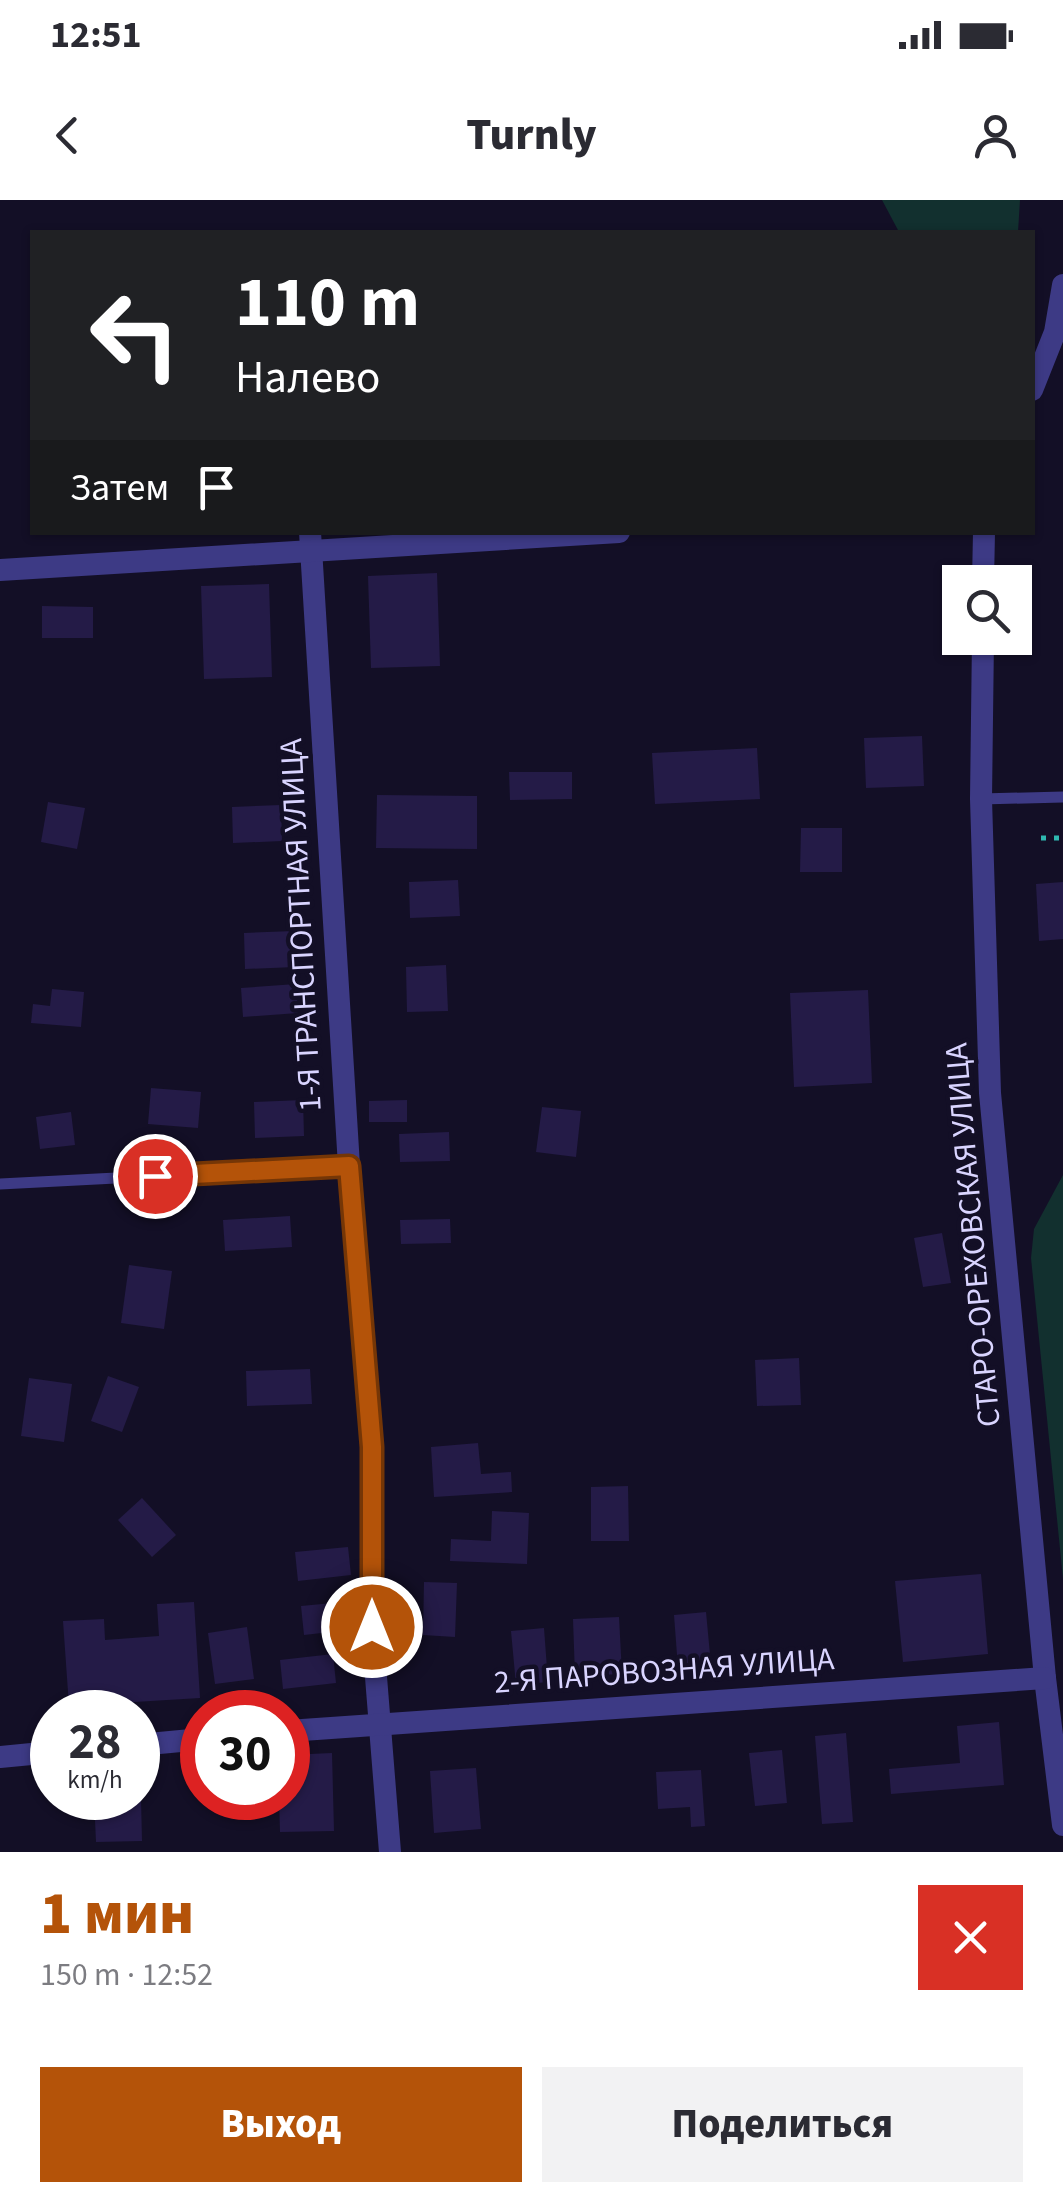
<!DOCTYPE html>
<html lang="ru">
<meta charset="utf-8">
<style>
:root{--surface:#fff;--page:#f2f2f3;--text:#2b2b33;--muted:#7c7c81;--accent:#b45309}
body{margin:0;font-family:"Source Sans 3",sans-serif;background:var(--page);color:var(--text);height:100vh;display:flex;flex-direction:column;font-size:38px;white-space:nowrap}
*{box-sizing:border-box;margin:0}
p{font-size:32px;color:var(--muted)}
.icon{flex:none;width:55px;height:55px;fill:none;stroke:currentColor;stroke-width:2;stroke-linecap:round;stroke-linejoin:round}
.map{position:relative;height:1652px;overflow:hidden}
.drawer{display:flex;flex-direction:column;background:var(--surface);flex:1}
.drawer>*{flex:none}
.hud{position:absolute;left:30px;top:30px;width:1005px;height:305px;border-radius:0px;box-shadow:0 2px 8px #0004;background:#202124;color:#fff;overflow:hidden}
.tools{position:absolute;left:942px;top:365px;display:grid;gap:20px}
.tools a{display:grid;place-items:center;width:90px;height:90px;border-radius:0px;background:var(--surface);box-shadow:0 2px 8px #0004;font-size:50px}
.speed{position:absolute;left:30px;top:1490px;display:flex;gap:20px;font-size:50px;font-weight:700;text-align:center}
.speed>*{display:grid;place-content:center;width:130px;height:130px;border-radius:50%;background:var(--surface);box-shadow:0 2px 8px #0004;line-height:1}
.speed small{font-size:25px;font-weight:400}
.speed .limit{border:15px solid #d22;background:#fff;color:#111}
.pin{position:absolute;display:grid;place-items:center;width:85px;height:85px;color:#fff;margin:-42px;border:5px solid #fff;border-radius:50%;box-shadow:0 2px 10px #0007}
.me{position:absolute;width:110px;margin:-55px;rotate:0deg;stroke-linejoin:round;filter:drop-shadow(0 0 8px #0008)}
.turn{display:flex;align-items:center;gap:35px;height:210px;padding:0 40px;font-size:45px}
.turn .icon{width:130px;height:130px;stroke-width:2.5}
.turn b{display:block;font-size:70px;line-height:85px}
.then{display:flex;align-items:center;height:95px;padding:0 40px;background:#0003;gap:20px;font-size:38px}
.round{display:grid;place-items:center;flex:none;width:105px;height:105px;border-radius:0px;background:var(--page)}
.overview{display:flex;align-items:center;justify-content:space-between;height:170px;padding:0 40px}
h1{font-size:60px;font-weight:800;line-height:75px;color:var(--accent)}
.button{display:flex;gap:20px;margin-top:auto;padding:20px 40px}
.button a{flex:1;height:115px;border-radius:0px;background:var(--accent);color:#fff;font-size:40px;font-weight:800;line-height:115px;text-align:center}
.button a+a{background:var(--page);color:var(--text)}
.status{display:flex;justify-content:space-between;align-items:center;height:70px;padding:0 50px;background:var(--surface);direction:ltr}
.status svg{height:28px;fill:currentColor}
header{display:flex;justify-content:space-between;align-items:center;height:130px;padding:0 40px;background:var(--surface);font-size:45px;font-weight:800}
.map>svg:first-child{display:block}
.green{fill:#12302f}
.building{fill:#241b47}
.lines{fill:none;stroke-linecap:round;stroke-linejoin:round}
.path{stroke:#2fb8b0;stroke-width:5;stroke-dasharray:5 8;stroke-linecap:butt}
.service{stroke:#3d3a85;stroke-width:11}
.minor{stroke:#3d3a85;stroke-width:22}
.route-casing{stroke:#753606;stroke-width:25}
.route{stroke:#b45309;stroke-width:18}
.labels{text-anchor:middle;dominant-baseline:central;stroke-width:9;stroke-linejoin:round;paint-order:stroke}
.street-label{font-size:32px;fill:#d9d4ff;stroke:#130f26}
</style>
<div class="status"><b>12:51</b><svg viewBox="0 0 49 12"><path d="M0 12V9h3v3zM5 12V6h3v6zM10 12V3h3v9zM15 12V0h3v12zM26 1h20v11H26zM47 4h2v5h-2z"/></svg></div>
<header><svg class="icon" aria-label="back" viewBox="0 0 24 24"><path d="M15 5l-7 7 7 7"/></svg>Turnly<svg class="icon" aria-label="person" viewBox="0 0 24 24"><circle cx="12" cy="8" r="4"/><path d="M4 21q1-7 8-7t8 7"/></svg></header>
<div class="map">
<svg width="1063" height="1652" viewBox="0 0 1063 1652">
<rect width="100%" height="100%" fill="#130f26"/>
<g class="green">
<path d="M 882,0 L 1020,0 L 1018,32 L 899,32 Z"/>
<path d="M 1063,975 L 1063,1379 L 1031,1058 L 1034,1029 Z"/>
</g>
<g class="building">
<path d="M 437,373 L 440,466 L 371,468 L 368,376 Z"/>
<path d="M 269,384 L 272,477 L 204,479 L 201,386 Z"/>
<path d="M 42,406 L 93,407 L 93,438 L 42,438 Z"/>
<path d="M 922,536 L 924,586 L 866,588 L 864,538 Z"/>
<path d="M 757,548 L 760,599 L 655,604 L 652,553 Z"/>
<path d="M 509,572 L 572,572 L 572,599 L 510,600 Z"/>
<path d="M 377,595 L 477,596 L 477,649 L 376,648 Z"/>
<path d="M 48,602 L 85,608 L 77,649 L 41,642 Z"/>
<path d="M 281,605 L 282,641 L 233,643 L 232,607 Z"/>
<path d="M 801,628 L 842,628 L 842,672 L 800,672 Z"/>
<path d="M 458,680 L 460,716 L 410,718 L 409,682 Z"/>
<path d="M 1063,682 L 1063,739 L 1039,741 L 1036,684 Z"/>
<path d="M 294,731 L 295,767 L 245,769 L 244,733 Z"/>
<path d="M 446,765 L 448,811 L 407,812 L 406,767 Z"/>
<path d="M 296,784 L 298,813 L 243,817 L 241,788 Z"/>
<path d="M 52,789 L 84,792 L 81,827 L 31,823 L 33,804 L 50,806 Z"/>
<path d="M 868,790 L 872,883 L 794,887 L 790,793 Z"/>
<path d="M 151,888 L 201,892 L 198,928 L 148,924 Z"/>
<path d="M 303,900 L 304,936 L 255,938 L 254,902 Z"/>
<path d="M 407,900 L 407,922 L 369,922 L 369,901 Z"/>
<path d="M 542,907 L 581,911 L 576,957 L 536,952 Z"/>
<path d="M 71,912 L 75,945 L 40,949 L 36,917 Z"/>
<path d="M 449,932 L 450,961 L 400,962 L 399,934 Z"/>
<path d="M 290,1016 L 292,1047 L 225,1051 L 223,1020 Z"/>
<path d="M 450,1019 L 451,1043 L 401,1044 L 400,1020 Z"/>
<path d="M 942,1033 L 951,1083 L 923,1087 L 914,1038 Z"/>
<path d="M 129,1065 L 172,1071 L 164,1129 L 121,1123 Z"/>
<path d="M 799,1158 L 801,1205 L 757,1206 L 755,1160 Z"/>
<path d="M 310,1169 L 312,1204 L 247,1206 L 246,1171 Z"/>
<path d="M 108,1176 L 139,1187 L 122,1232 L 91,1221 Z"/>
<path d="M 29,1178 L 72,1184 L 64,1242 L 21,1236 Z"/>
<path d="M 478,1243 L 481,1274 L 511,1272 L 512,1292 L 434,1297 L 431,1247 Z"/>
<path d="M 628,1286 L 629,1341 L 591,1341 L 591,1287 Z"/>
<path d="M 142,1298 L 176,1335 L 152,1357 L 118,1320 Z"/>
<path d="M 492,1311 L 529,1313 L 527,1364 L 450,1361 L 451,1339 L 491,1341 Z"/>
<path d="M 348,1347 L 351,1375 L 298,1381 L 295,1352 Z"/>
<path d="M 981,1374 L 988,1454 L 903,1462 L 895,1381 Z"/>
<path d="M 424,1382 L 457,1383 L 455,1437 L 423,1435 Z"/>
<path d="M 354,1401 L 357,1429 L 304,1435 L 301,1406 Z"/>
<path d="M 194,1402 L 200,1498 L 69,1506 L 63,1421 L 104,1419 L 105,1440 L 159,1436 L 157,1404 Z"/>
<path d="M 706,1412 L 711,1465 L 678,1468 L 674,1415 Z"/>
<path d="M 619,1417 L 622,1474 L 575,1476 L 573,1419 Z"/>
<path d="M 247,1427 L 254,1479 L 215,1484 L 208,1433 Z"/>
<path d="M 544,1428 L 548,1482 L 516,1485 L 511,1431 Z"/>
<path d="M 333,1454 L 336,1483 L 283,1489 L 280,1460 Z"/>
<path d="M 999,1522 L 1004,1585 L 891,1594 L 889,1569 L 960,1563 L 957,1526 Z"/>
<path d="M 846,1533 L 853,1622 L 822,1624 L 815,1536 Z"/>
<path d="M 782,1550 L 787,1603 L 755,1606 L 749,1553 Z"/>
<path d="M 332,1553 L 334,1631 L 280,1632 L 279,1598 L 288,1598 L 288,1555 Z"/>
<path d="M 476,1568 L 481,1629 L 434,1633 L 430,1571 Z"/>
<path d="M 701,1570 L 705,1626 L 691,1627 L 690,1607 L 658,1609 L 656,1572 Z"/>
<path d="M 94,1598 L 141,1598 L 142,1641 L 96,1642 Z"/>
</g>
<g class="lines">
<path class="path" d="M 1041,638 L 1063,638"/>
<g class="service">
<path d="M 981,599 L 1063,597"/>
<path d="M 0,984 L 349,966"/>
</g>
<g class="minor">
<path d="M 1032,190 L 1055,132 L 1063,85"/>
<path d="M 310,332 L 349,966 L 372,1247 L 372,1427 L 390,1652"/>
<path d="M 0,370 L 619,332"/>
<path d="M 983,382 L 984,332"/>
<path d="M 983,438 L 981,599 L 990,893 L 1045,1478 L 1063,1625"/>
<path d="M 288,1531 L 1045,1478"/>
<path d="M 138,1545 L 202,1539"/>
<path d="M 0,1557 L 52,1552"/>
</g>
</g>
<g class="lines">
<defs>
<path id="route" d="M 155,976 L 349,966 L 372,1247 L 372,1427"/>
</defs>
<use href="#route" class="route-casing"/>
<use href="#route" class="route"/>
</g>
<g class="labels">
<g class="street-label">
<text transform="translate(301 725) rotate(-93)">1-Я ТРАНСПОРТНАЯ УЛИЦА</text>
<text transform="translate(973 1035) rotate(-95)">СТАРО-ОРЕХОВСКАЯ УЛИЦА</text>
<text transform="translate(664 1471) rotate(-4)">2-Я ПАРОВОЗНАЯ УЛИЦА</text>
</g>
</g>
</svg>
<div class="tools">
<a><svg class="icon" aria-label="search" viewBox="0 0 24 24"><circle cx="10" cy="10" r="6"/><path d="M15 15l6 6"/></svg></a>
</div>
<div class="speed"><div>28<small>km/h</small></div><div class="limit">30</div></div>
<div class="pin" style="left:155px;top:976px;background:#d93025"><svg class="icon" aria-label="arrive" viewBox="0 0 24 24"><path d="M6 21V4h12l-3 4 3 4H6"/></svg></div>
<svg class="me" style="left:372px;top:1427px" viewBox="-20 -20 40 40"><circle r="17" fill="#b45309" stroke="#fff" stroke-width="3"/><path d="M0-11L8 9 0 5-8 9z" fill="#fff"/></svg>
<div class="hud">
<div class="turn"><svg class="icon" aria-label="left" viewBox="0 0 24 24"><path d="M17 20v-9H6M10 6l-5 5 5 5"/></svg><div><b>110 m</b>Налево</div></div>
<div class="then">Затем<svg class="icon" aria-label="arrive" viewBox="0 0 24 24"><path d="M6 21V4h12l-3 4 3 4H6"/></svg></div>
</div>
</div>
<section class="drawer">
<div class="overview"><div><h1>1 мин</h1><p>150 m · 12:52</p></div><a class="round" style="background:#d93025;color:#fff"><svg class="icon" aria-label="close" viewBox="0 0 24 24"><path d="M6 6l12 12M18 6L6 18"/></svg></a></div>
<div class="button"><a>Выход</a><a>Поделиться</a></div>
</section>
